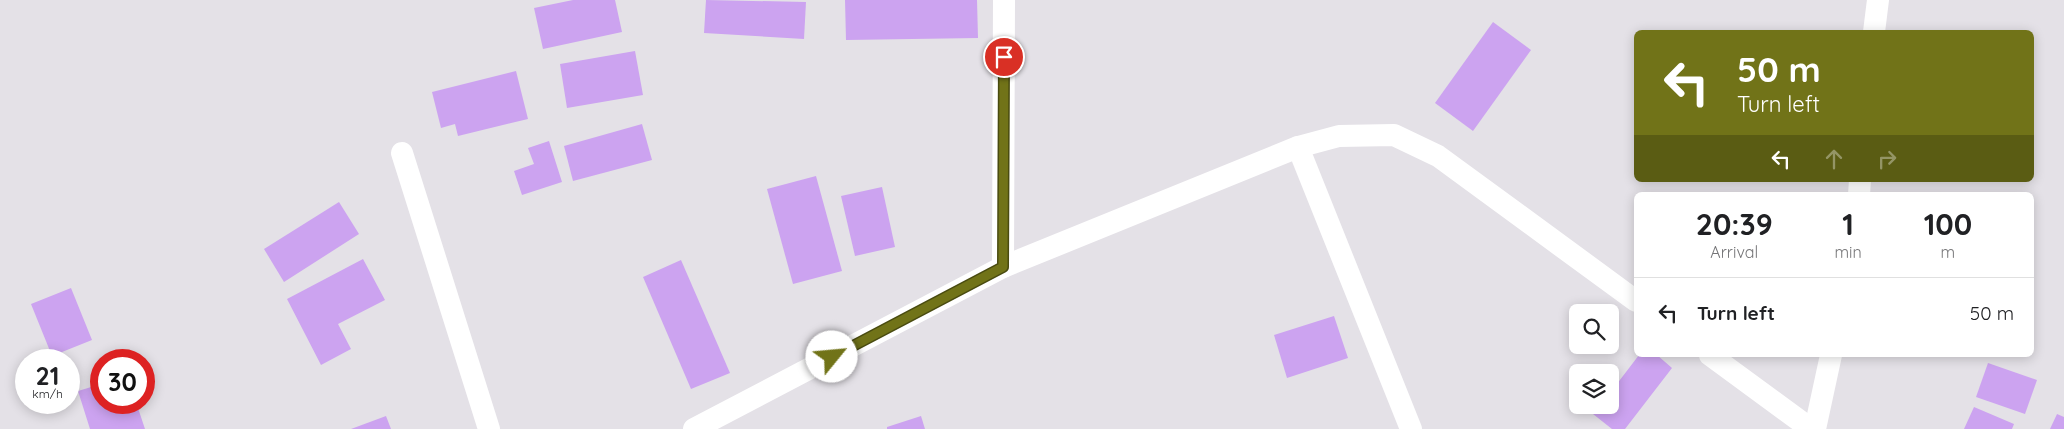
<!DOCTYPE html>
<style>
:root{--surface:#fff;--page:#f2f2f2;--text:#202124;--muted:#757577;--line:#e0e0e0}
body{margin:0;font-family:Quicksand,sans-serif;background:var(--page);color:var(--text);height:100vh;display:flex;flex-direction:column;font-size:19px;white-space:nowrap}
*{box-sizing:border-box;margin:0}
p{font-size:16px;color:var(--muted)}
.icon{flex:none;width:28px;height:28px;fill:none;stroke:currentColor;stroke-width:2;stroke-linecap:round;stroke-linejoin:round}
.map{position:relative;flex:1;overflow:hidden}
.sheet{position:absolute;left:1634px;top:192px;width:400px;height:165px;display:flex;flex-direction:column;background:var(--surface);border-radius:8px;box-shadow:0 2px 12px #0003}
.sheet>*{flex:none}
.guide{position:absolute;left:1634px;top:30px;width:400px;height:152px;border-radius:8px;box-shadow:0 2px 12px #0003;background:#717318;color:#fff;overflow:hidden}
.buttons{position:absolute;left:1569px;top:304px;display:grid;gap:10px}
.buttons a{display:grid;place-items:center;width:50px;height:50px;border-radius:8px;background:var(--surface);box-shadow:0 2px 12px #0003;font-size:25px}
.speed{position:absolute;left:15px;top:349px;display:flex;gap:10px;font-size:25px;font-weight:700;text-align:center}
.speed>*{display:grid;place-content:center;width:65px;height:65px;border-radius:50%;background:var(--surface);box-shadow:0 2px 12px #0003;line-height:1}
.speed small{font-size:12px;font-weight:400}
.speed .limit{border:8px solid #d22;background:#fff;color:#111}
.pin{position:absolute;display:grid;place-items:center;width:42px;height:42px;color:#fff;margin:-21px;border:2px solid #fff;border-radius:50%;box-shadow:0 1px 5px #0007}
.me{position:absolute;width:55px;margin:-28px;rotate:62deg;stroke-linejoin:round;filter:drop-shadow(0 0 4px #0008)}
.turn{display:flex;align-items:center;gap:18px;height:105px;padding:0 20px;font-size:22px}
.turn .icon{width:65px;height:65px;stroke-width:2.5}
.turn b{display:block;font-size:35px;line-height:42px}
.lanes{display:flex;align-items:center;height:48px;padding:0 20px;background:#0003;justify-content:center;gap:25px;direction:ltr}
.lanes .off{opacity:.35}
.eta{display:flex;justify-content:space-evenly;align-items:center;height:85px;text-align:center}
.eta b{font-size:30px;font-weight:800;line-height:35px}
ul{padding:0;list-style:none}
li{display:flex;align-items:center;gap:15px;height:70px;padding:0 20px;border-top:1px solid var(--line)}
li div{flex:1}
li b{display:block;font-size:19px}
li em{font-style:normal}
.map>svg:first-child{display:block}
.building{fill:#cca3f0}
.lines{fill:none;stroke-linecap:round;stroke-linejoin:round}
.street{stroke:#fff;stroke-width:22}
.route-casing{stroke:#494b10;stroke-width:12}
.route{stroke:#717318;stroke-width:9}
</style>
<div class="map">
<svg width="2064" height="429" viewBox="0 0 2064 429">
<rect width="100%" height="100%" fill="#e4e1e7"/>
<g class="building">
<path d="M 573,0 L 615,0 L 622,32 L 543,49 L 534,8 Z"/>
<path d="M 706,0 L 806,2 L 804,39 L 704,33 Z"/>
<path d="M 845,0 L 977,0 L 978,38 L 846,40 Z"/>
<path d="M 1493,22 L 1531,50 L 1473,131 L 1435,103 Z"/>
<path d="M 635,51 L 643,95 L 567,108 L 560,64 Z"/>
<path d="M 516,71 L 528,119 L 458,136 L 455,124 L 441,128 L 432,92 Z"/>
<path d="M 642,124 L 652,160 L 573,181 L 564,146 Z"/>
<path d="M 549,141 L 562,182 L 522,195 L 514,171 L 534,164 L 528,148 Z"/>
<path d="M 816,176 L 842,271 L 793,284 L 767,189 Z"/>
<path d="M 882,187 L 895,247 L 855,256 L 841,196 Z"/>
<path d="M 339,202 L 359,234 L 284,282 L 264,249 Z"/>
<path d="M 363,259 L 385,300 L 338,324 L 351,349 L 321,365 L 287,299 Z"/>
<path d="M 681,260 L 730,373 L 691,389 L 643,277 Z"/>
<path d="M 71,288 L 92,340 L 52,356 L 31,304 Z"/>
<path d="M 1334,316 L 1348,358 L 1287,378 L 1274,335 Z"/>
<path d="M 1639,355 L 1657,355 L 1672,368 L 1625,429 L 1612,429 L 1593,414 L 1601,405 L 1610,405 L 1610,393 Z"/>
<path d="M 1988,363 L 2037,380 L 2025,414 L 1976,397 Z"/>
<path d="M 101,384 L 101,402 L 136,402 L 145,429 L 90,429 L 78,391 Z"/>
<path d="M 1974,407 L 2014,424 L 2012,429 L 1964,429 Z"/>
<path d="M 2057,414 L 2064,417 L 2064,429 L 2050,429 Z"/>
<path d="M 386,416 L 391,429 L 351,429 Z"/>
<path d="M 921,416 L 925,429 L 887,429 L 887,427 Z"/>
</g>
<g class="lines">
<g class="street">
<path d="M 1874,32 L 1878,0"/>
<path d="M 1298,147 L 1411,429"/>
<path d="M 402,153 L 489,429"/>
<path d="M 1859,195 L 1860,180"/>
<path d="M 1003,267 L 1004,0"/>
<path d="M 1710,355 L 1811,429"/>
<path d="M 694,429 L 1003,267 L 1298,147 L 1339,136 L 1394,135 L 1438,156 L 1636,301"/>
<path d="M 1815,429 L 1831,355"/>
</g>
</g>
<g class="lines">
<defs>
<path id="route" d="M 832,357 L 1003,267 L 1004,57"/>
</defs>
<use href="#route" class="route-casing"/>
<use href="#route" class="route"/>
</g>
</svg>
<div class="buttons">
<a><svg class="icon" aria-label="search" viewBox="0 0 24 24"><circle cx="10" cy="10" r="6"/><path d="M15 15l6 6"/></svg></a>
<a><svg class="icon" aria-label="layers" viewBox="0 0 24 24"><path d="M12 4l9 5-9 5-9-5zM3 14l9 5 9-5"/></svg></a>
</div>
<div class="speed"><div>21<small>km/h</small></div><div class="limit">30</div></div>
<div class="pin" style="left:1004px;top:57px;background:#d93025"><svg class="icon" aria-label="arrive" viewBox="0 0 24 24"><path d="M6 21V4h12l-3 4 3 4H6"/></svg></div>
<svg class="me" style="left:832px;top:357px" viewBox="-20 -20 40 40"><circle r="19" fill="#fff"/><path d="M0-13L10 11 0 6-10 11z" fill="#717318"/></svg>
<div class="guide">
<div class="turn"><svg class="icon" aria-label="left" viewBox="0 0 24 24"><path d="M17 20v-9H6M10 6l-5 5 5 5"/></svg><div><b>50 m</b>Turn left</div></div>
<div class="lanes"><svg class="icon" aria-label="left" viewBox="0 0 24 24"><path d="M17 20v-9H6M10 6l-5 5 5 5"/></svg><svg class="icon off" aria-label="ahead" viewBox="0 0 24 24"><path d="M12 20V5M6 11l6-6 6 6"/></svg><svg class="icon off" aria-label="right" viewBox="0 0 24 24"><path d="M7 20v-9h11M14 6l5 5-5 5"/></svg></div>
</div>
<section class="sheet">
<div class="eta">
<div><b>20:39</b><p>Arrival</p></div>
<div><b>1</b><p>min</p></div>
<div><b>100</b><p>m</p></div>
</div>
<ul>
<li><svg class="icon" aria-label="left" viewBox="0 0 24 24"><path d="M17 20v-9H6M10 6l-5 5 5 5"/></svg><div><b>Turn left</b></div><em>50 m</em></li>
</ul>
</section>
</div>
